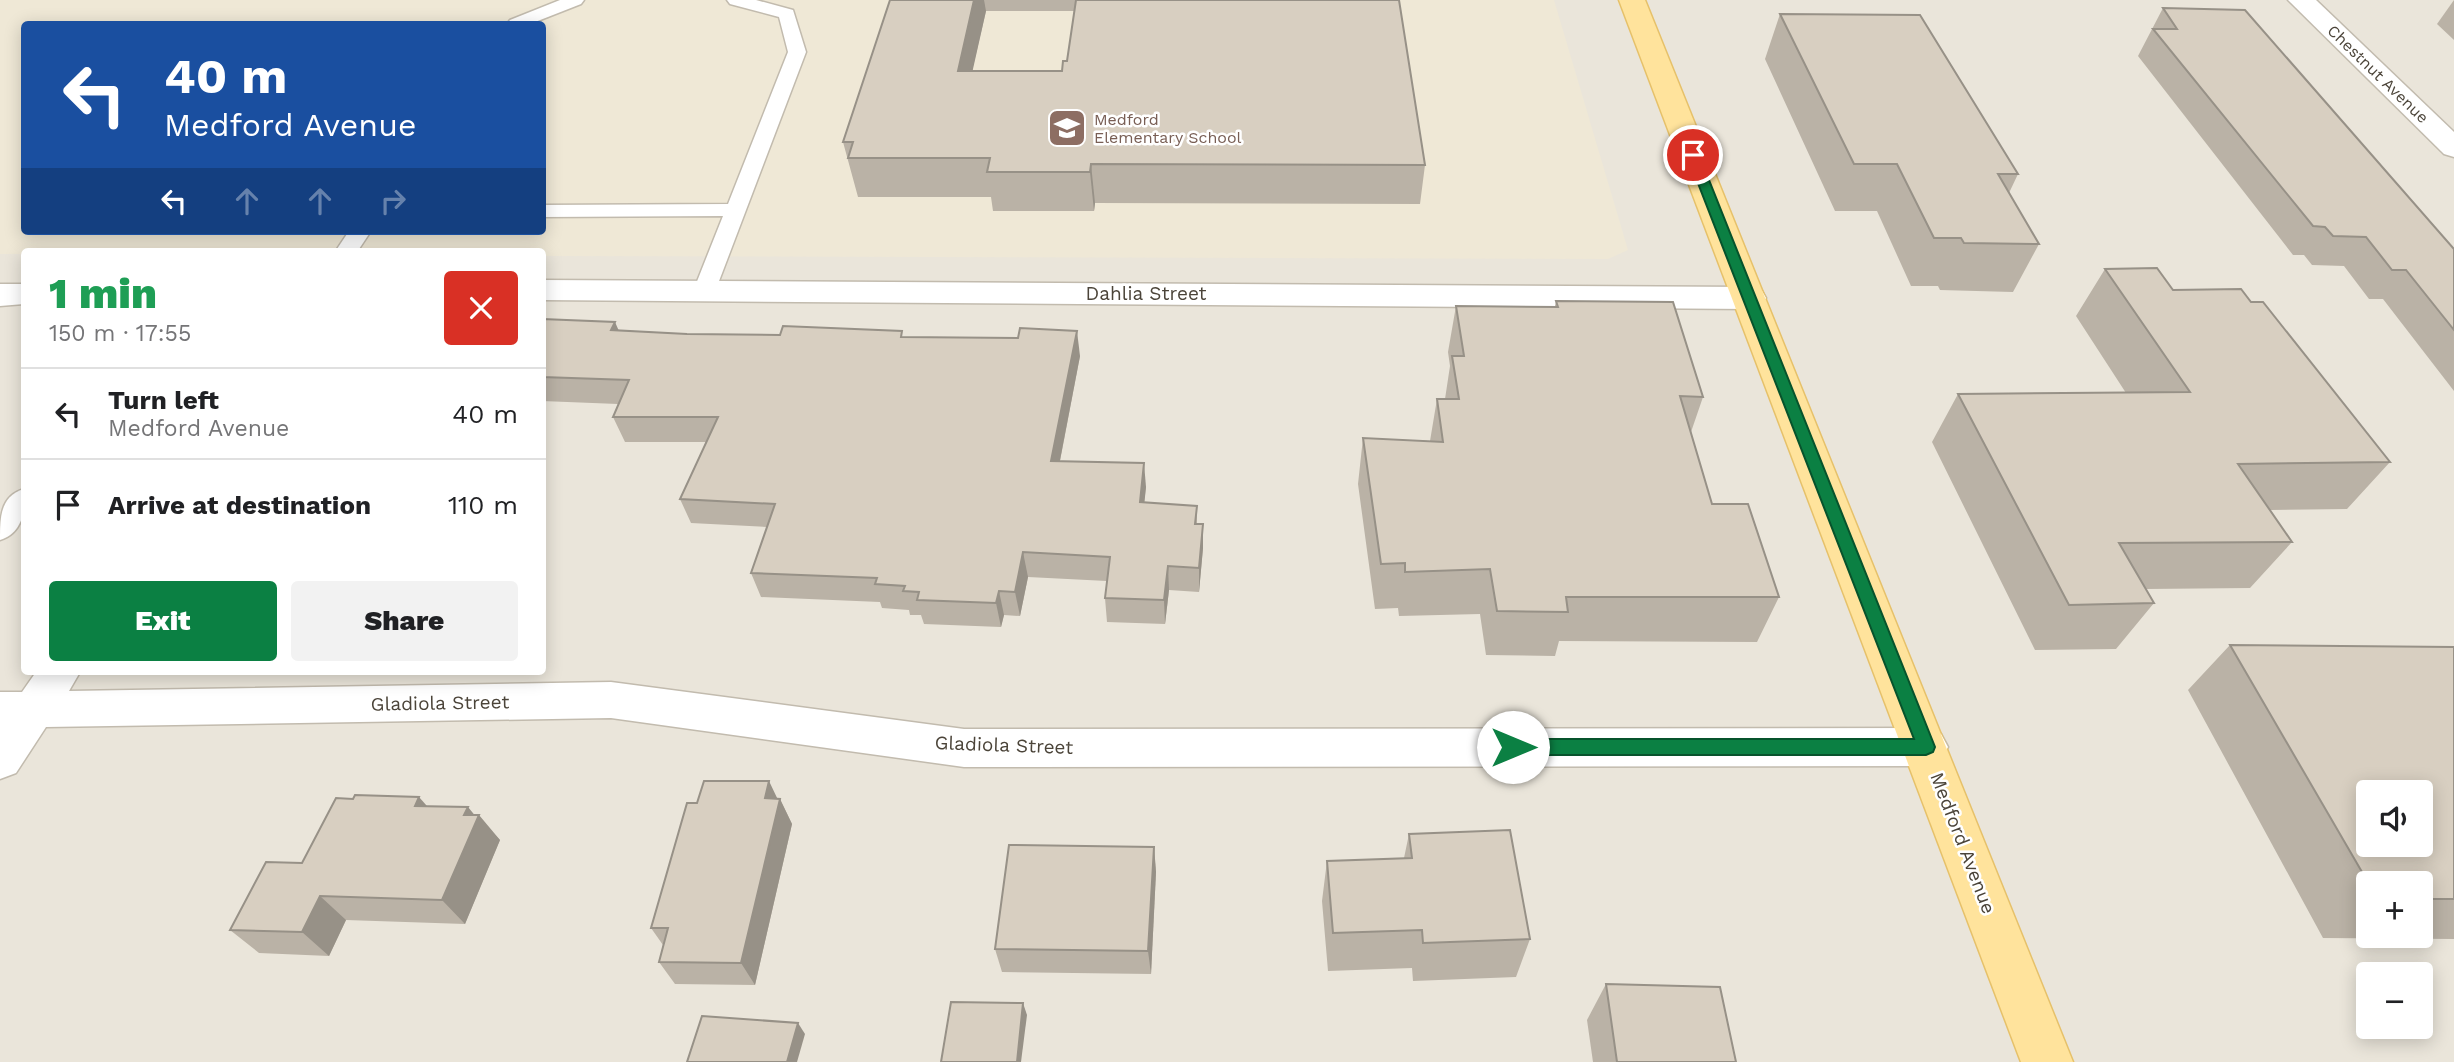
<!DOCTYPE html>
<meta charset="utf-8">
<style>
:root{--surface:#fff;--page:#f2f2f2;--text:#202124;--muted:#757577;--line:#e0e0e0;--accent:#0b8043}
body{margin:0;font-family:"Work Sans",sans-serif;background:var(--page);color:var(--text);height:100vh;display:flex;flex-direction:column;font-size:26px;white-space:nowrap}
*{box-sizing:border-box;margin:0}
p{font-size:23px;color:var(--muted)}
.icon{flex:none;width:38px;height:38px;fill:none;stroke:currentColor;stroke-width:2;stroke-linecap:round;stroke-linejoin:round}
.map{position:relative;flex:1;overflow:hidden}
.sheet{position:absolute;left:21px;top:248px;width:525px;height:427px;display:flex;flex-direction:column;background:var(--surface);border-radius:7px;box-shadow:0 4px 18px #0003}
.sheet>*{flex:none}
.guide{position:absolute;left:21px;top:21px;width:525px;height:214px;border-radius:7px;box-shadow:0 4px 18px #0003;background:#1a4fa0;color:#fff;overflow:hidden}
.controls{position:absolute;left:2356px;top:780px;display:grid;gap:14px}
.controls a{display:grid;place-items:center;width:77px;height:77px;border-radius:7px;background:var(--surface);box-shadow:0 4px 18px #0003;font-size:35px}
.pin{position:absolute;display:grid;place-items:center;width:60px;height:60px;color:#fff;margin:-30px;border:4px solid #fff;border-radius:50%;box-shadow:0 2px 7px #0007}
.me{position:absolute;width:77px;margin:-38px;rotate:90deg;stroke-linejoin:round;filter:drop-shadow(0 0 5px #0008)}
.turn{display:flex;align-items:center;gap:24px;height:147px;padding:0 28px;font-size:32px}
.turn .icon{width:91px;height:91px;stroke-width:2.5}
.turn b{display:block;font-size:49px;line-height:60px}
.lanes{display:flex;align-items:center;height:66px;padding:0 28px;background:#0003;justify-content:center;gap:35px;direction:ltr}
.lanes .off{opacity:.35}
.round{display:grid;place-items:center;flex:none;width:74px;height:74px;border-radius:7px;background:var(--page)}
.head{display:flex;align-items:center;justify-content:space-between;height:119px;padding:0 28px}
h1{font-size:42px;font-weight:800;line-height:52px;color:#1e9e55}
.action{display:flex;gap:14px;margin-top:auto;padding:14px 28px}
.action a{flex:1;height:80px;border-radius:7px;background:var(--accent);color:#fff;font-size:28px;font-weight:800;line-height:80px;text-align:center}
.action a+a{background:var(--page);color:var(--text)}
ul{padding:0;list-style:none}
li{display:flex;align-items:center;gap:21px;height:91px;padding:0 28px;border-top:2px solid var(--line)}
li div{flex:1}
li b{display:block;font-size:26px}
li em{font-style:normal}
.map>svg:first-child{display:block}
.residential{fill:#eae5da;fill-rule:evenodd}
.education{fill:#efe8d6;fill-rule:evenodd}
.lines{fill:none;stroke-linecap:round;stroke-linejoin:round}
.service-casing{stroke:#c2bbae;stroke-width:3}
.minor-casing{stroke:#c2bbae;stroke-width:3}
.primary-casing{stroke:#e6c16a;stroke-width:3}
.service{fill:#fff;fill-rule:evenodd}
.minor{fill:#fff;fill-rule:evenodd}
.primary{fill:#ffe39c;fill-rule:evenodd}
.wall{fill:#bab2a6;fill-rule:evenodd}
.shaded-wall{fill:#979187}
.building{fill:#d8cfc1;stroke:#979187;stroke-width:2;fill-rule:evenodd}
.route{fill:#0b8043;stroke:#07532c;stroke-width:2}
.labels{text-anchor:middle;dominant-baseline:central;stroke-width:5;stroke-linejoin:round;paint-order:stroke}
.far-street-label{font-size:16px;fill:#4b4439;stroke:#fff}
.far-education-label{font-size:16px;fill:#785e54;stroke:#fff;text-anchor:start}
.street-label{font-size:19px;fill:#4b4439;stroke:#fff}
</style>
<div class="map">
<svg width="2454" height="1062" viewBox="0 0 2454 1062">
<rect width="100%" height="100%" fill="#f6f3ec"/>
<path class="residential" d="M 0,0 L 2454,0 L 2454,1062 L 0,1062 ZM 24,24 L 542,24 L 542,231 L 24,231 ZM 24,252 L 542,252 L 542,672 L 24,672 ZM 2368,793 L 2420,793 L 2420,845 L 2368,845 ZM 2368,884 L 2420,884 L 2420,936 L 2368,936 ZM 2368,975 L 2420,975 L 2420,1027 L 2368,1027 Z"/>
<path class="education" d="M 0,0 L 1554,0 L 1628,250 L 1608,259 L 543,256 L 542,252 L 0,254 ZM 24,24 L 542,24 L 542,231 L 24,231 Z"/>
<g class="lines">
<defs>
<g id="service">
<path d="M 560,0 L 584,0 L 581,4 L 530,24 L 507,24 L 510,20 Z"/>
<path d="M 727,0 L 756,0 L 793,10 L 806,52 L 716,289 L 713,294 L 697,294 L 694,289 L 723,216 L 542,217 L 542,205 L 728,204 L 788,52 L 779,17 L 730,4 Z"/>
<path d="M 349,231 L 371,231 L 357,252 L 335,252 Z"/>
<path d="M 24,489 C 26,509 23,533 0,540 C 0,518 0,496 24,489 Z"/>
</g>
<g id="minor">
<path d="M 2288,0 L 2316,0 L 2454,132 L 2454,157 L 2444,154 Z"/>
<path d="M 542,280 L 1750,287 L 1762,291 L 1766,298 L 1762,305 L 1750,309 L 542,300 Z"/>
<path d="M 0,284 L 24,284 L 24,304 L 0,306 Z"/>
<path d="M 36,672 L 80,672 L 69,691 L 611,682 L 964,729 L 1926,728 L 1941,734 L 1948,747 L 1941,760 L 1926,766 L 964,767 L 611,718 L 46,727 L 16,773 L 0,779 L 0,692 L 22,692 Z"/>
</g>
<path id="primary" d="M 1619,0 L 1645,0 L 2073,1062 L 2021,1062 Z"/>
</defs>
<use href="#service" class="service-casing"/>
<use href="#minor" class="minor-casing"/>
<use href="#primary" class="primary-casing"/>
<use href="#service" class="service"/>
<use href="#minor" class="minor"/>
<use href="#primary" class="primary"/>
</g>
<g class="wall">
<path d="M 890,0 L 1399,0 L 1425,165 L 1420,204 L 1095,203 L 1094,211 L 993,211 L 991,197 L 858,197 L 843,142 ZM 986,11 L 1074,11 L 1067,61 L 1062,71 L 972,71 Z"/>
<path d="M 2454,0 L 2454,40 L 2437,24 Z"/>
<path d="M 2163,8 L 2454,249 L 2454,391 L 2383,299 L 2369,299 L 2344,266 L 2312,265 L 2304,255 L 2293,255 L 2138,56 Z"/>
<path d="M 1780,14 L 2018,174 L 2009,193 L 2039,244 L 2013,292 L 1940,290 L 1938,286 L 1911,286 L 1877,211 L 1835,211 L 1765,59 Z"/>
<path d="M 2105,269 L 2173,290 L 2251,302 L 2390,462 L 2347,509 L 2270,510 L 2292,542 L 2250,588 L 2146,589 L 2154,603 L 2116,649 L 2035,650 L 1932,442 L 1958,394 L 2126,393 L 2076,316 Z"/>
<path d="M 1556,301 L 1703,397 L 1691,432 L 1712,504 L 1779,597 L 1757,642 L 1559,641 L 1555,656 L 1486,655 L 1480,614 L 1399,616 L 1398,608 L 1375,609 L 1358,484 L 1363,438 L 1430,441 L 1437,399 L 1445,399 L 1450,366 L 1448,352 L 1456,306 L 1555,306 Z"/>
<path d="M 542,319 L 619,330 L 687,334 L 904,337 L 1080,356 L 1060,461 L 1146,487 L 1144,502 L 1197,506 L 1197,524 L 1203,524 L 1203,548 L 1199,592 L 1169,590 L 1165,624 L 1107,622 L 1105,598 L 1107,581 L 1028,577 L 1020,616 L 1004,615 L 1001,627 L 924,624 L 921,615 L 910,615 L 909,610 L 882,608 L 880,602 L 761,597 L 751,573 L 767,527 L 691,523 L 680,499 L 706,442 L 625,442 L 613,417 L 618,404 L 542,401 Z"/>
<path d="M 2230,645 L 2454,647 L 2454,939 L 2323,938 L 2188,690 ZM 2368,884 L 2420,884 L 2420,936 L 2368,936 Z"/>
<path d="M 778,799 L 780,799 L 792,824 L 755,985 L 675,984 L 659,962 L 663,945 L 651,928 Z"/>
<path d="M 427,806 L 475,815 L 500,840 L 465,924 L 346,920 L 329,956 L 259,953 L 230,930 L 302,863 Z"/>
<path d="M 1409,834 L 1530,939 L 1516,977 L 1413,981 L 1412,968 L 1328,971 L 1322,901 L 1327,861 L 1404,858 Z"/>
<path d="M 1154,847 L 1156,872 L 1151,974 L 1002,972 L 995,949 Z"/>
<path d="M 1606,984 L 1736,1062 L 1593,1062 L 1587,1020 Z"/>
</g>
<g class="shaded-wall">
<path d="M 974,0 L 984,0 L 986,11 L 964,109 L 958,71 Z"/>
<path d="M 1091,164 L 1095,203 L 1094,211 L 1090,172 Z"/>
<path d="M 615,322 L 626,347 L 611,330 Z"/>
<path d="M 1077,331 L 1080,356 L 1055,486 L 1051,461 Z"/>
<path d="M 1144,463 L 1146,487 L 1142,526 L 1140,502 Z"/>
<path d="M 1203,524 L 1203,548 L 1199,592 L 1199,568 Z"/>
<path d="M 1023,552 L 1028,577 L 1020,616 L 1015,592 Z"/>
<path d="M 1168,566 L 1169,590 L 1165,624 L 1164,600 Z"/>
<path d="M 999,591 L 1004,615 L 1001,627 L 996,603 Z"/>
<path d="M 769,781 L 779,802 L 780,799 L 792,824 L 755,985 L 741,963 L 765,798 Z"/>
<path d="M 419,797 L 442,823 L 415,806 Z"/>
<path d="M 468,807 L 477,818 L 479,815 L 500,840 L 465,924 L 442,900 L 464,815 Z"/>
<path d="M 1154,847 L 1156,872 L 1151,974 L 1148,951 Z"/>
<path d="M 320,896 L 346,920 L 329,956 L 302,932 Z"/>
<path d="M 1023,1003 L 1027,1015 L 1021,1062 L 1017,1062 Z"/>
<path d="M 798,1023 L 805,1034 L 797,1062 L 787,1062 Z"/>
</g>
<g class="building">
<path d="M 890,0 L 974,0 L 958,71 L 1062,71 L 1063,61 L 1067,61 L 1076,0 L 1399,0 L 1425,165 L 1091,164 L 1090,172 L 987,172 L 990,158 L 848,158 L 853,142 L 843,142 Z"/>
<path d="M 2163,8 L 2245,10 L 2454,249 L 2454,330 L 2406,270 L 2392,270 L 2366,237 L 2333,236 L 2325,227 L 2313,226 L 2153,29 L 2177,29 Z"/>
<path d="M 1780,14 L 1920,15 L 2018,174 L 1998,174 L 2039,244 L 1964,243 L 1961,238 L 1934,238 L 1897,164 L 1854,164 Z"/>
<path d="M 2157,268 L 2173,290 L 2241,289 L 2251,302 L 2263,302 L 2390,462 L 2238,464 L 2292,542 L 2119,543 L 2154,603 L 2069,605 L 1958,394 L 2190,392 L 2105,269 Z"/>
<path d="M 1556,301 L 1673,302 L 1703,397 L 1680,396 L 1712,504 L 1748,504 L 1779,597 L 1566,597 L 1568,612 L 1497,611 L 1490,569 L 1405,572 L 1405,563 L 1381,564 L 1363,438 L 1443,442 L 1437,399 L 1459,399 L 1452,356 L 1464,356 L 1456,306 L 1558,307 Z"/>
<path d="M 542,319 L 615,322 L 611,330 L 687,334 L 780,335 L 783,326 L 902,331 L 901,337 L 1018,338 L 1020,328 L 1077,331 L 1051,461 L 1144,463 L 1140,502 L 1197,506 L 1195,524 L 1203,524 L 1199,568 L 1168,566 L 1164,600 L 1105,598 L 1110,557 L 1023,552 L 1015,592 L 999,591 L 996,603 L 917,600 L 919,592 L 903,591 L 905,586 L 875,584 L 877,578 L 751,573 L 775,504 L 680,499 L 718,417 L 613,417 L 629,380 L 542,377 Z"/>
<path d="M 2230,645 L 2454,647 L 2454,899 L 2420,899 L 2420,884 L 2369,884 ZM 2368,793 L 2420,793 L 2420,845 L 2368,845 Z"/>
<path d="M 704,781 L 769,781 L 765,798 L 780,799 L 741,963 L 659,962 L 668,928 L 651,928 L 687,803 L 697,803 Z"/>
<path d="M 355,795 L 419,797 L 415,806 L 468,807 L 464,815 L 479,815 L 442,900 L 320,896 L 302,932 L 230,930 L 266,862 L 302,863 L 336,798 L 353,799 Z"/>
<path d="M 1510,830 L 1530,939 L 1423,943 L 1422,930 L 1333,933 L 1327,861 L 1412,858 L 1409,834 Z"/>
<path d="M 1009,845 L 1154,847 L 1148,951 L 995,949 Z"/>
<path d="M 1606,984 L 1720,987 L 1736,1062 L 1617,1062 Z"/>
<path d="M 951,1002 L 1023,1003 L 1017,1062 L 941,1062 Z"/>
<path d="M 702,1016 L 798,1023 L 787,1062 L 687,1062 Z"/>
</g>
<path class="route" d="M 1693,151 L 1699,155 L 1935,747 L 1933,752 L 1926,755 L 1513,755 L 1507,753 L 1504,747 L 1507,742 L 1513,739 L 1914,739 L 1687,155 Z"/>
<defs>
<symbol id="school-square" viewBox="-11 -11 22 22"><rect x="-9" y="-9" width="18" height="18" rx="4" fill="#8d6e63" stroke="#fff"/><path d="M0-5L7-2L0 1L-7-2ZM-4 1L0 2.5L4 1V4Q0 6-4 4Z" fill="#fff"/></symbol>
</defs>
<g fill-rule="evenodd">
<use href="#school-square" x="1045" y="106" width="44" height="44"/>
</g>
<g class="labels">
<g class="far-street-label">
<text transform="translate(2378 74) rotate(44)">Chestnut Avenue</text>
</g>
<g class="far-education-label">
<text x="1094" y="119">Medford<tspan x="1094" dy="18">Elementary School</tspan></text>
</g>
<g class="street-label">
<text x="1146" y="293">Dahlia Street</text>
<text transform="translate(440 703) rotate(-1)">Gladiola Street</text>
<text transform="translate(1004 745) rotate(2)">Gladiola Street</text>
<text transform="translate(1963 843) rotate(69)">Medford Avenue</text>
</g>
</g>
</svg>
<div class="controls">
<a><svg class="icon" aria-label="sound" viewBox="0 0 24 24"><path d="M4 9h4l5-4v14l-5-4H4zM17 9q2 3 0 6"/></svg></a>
<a>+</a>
<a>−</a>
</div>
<div class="pin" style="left:1693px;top:155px;background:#d93025"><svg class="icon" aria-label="arrive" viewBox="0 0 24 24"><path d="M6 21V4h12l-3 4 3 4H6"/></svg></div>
<svg class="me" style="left:1513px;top:747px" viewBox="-20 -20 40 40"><circle r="19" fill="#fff"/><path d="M0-13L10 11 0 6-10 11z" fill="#0b8043"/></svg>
<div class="guide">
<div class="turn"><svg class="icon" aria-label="left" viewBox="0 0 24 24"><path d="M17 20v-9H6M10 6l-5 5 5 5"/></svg><div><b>40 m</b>Medford Avenue</div></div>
<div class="lanes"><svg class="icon" aria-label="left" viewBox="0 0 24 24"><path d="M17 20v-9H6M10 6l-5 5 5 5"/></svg><svg class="icon off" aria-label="ahead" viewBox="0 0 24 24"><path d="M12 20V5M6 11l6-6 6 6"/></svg><svg class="icon off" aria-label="ahead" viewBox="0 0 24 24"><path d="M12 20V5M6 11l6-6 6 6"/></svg><svg class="icon off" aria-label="right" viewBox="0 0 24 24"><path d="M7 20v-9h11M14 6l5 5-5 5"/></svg></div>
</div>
<section class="sheet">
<div class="head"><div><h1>1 min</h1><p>150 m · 17:55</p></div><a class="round" style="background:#d93025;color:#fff"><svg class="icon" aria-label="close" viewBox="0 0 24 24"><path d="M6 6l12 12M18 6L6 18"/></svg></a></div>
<ul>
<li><svg class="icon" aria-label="left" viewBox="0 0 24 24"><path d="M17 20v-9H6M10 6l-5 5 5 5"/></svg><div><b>Turn left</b><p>Medford Avenue</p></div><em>40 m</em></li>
<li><svg class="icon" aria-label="arrive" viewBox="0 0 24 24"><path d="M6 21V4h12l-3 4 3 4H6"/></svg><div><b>Arrive at destination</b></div><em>110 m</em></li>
</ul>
<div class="action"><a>Exit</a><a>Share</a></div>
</section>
</div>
